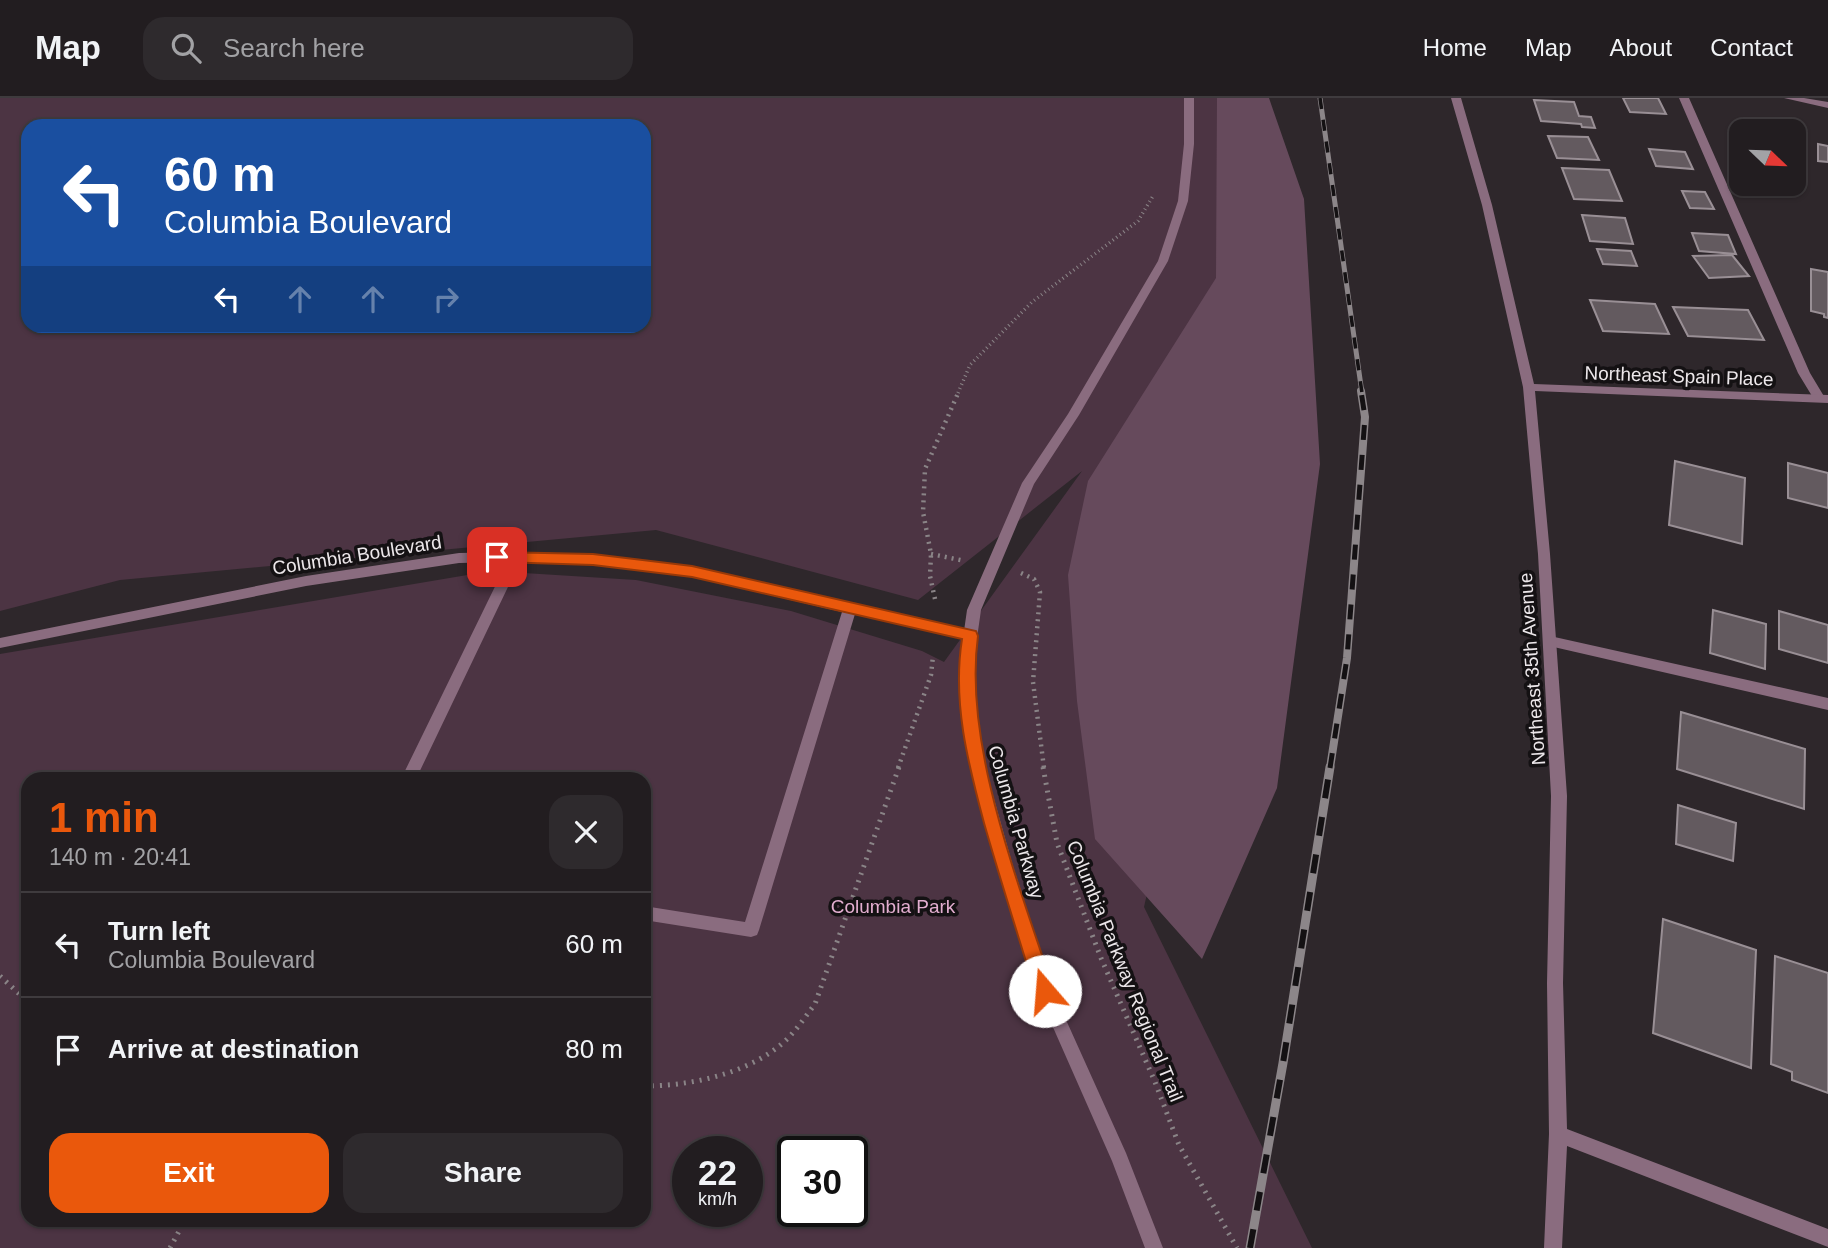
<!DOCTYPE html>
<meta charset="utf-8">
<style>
:root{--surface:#221d20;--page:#2e2a2d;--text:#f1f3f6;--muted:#a2a2a5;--line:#3f3b3e;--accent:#ea580c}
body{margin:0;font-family:Helvetica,sans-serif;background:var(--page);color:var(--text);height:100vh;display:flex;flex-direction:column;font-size:26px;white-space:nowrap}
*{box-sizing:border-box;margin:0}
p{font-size:23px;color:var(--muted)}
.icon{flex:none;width:38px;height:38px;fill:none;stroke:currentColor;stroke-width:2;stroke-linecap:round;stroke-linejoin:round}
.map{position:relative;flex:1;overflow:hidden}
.sheet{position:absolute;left:21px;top:674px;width:630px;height:455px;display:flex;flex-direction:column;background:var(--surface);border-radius:21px;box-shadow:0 2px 5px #0004,0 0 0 2px var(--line)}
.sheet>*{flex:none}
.guide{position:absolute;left:21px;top:21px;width:630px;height:214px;border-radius:21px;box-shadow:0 2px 5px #0004,0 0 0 2px var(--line);background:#1a4fa0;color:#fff;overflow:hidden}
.needle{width:46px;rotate:113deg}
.controls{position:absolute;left:1729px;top:21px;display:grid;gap:14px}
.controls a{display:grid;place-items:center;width:77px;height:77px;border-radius:14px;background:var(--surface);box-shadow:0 2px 5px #0004,0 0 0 2px var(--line);font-size:35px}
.speed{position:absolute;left:672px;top:1038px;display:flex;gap:14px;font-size:35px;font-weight:700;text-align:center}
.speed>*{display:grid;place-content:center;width:91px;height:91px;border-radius:50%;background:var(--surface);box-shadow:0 2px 5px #0004,0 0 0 2px var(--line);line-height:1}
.speed small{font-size:18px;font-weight:400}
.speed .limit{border:4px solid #111;border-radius:10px;background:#fff;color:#111}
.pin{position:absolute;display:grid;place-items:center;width:60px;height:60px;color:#fff;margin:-30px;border-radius:14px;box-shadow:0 4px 10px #0006}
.me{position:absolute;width:77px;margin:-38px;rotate:342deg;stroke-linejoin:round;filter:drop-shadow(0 0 5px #0008)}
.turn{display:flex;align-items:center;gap:24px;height:147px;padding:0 28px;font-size:32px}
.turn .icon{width:91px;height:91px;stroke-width:2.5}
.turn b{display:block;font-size:49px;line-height:60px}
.lanes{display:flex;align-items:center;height:66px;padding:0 28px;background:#0003;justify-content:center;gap:35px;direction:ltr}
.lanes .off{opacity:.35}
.round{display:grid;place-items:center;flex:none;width:74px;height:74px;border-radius:21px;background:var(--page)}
.headline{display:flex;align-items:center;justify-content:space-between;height:119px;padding:0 28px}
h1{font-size:42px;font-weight:700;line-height:52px;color:var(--accent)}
.action{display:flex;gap:14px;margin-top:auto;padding:14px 28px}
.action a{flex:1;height:80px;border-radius:21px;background:var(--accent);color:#fff;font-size:28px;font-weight:700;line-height:80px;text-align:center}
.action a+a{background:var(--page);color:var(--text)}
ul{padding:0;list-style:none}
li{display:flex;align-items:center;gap:21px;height:105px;padding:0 28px;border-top:2px solid var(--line)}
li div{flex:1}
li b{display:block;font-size:26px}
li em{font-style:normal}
header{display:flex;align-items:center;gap:42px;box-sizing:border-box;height:98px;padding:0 35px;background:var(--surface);border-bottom:2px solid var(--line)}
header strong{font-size:33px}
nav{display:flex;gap:38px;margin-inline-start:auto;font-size:24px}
.search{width:490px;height:63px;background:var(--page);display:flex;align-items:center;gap:18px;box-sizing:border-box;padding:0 24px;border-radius:21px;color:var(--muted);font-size:26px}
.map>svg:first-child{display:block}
.green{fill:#4c3443;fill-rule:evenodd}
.forest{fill:#664a5c}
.building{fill:#635a5f;stroke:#998f95;stroke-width:2}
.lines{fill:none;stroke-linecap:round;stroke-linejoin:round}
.path-far2{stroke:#8a8487;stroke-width:3.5;stroke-dasharray:1 3.5;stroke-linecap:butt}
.path-far1{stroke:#8a8487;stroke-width:4.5;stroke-dasharray:2 5;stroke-linecap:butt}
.path{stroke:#8a8487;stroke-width:5;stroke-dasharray:2 6;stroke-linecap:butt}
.lane{fill:#8a6c7f;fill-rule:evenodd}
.street{fill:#8a6c7f;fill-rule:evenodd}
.rail-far2-casing{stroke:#8c8689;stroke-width:5}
.rail-far1-casing{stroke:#8c8689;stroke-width:8}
.rail-casing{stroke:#8c8689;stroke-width:9}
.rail-far2{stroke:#141113;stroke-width:3.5;stroke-dasharray:11;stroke-linecap:butt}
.rail-far1{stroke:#141113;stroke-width:5;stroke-dasharray:15;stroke-linecap:butt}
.rail{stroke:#141113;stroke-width:6;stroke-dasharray:19;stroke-linecap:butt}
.route{fill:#ea580c;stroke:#983908;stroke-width:2}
.labels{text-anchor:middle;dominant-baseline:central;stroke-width:7;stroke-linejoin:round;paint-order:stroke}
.street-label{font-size:19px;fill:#ece7ea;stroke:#141113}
.park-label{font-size:19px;fill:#e3aed0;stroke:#141113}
</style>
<header>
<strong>Map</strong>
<div class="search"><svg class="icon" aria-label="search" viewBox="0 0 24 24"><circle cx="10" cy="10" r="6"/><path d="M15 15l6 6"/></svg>Search here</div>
<nav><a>Home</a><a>Map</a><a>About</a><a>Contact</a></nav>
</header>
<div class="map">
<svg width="1828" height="1150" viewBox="0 0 1828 1150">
<rect width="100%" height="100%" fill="#2e272b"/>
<path class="green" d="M 0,0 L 1250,0 L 1223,456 L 1144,809 L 1312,1150 L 0,1150 L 0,556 L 491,473 L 636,482 L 791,513 L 922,553 L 944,564 L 1082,373 L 918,502 L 656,432 L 120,482 L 0,513 ZM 28,28 L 644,28 L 644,228 L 28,228 ZM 28,681 L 644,681 L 644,1122 L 28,1122 ZM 688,1054 L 747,1054 L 747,1113 L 688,1113 ZM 793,1054 L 852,1054 L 852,1113 L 793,1113 Z"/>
<path class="forest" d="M 1217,0 L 1269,0 L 1304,101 L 1320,366 L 1277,690 L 1202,861 L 1095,741 L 1077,603 L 1068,477 L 1088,383 L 1216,180 Z"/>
<g class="building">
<path d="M 1623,0 L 1658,0 L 1666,16 L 1630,14 Z"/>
<path d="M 1534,2 L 1574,4 L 1579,18 L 1591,19 L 1595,30 L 1582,29 L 1581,26 L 1541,23 Z"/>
<path d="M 1548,38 L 1588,39 L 1599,62 L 1557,60 Z"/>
<path d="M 1818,46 L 1828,48 L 1828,64 L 1818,63 Z"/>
<path d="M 1649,51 L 1685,54 L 1693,71 L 1656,68 Z"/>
<path d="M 1562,70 L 1609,72 L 1622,103 L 1574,101 Z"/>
<path d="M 1682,93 L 1705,94 L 1714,111 L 1690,110 Z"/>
<path d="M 1582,117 L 1625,120 L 1633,146 L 1590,143 Z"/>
<path d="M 1692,135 L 1728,137 L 1736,156 L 1699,153 Z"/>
<path d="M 1597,151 L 1631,153 L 1637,168 L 1603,166 Z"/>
<path d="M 1732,157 L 1749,178 L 1709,180 L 1693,158 Z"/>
<path d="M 1811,171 L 1828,174 L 1828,220 L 1824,219 L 1824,216 L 1811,213 Z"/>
<path d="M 1590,202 L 1655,206 L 1669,236 L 1603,233 Z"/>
<path d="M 1673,209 L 1748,212 L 1764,242 L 1688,238 Z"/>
<path d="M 1675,363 L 1745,380 L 1742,446 L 1669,427 Z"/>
<path d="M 1788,365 L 1828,375 L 1828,410 L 1788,400 Z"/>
<path d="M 1713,512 L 1766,526 L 1765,571 L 1710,555 Z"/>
<path d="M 1779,513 L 1828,527 L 1828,565 L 1779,551 Z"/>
<path d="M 1681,614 L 1805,651 L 1804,711 L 1677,671 Z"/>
<path d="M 1678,707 L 1736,725 L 1733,763 L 1676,746 Z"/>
<path d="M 1663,821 L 1756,852 L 1751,970 L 1653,935 Z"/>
<path d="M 1775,858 L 1828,875 L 1828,995 L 1792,982 L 1792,974 L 1771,966 Z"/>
</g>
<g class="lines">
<path class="path-far2" d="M 958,295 L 970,267 L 1032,204 L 1138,123 L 1153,98"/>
<g class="path-far1">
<path d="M 931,456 L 965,463"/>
<path d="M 1021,475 L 1034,481 L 1040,494 L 1033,584 L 1044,670"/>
<path d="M 935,501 L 930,478 L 931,456 L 923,414 L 925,371 L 959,293"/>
<path d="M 898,670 L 931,577 L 933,558"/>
</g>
<g class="path">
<path d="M 1043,669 L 1057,745 L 1101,860 L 1155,984 L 1179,1047 L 1237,1150"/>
<path d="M 0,878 L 28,904"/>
<path d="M 644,988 C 690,988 748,976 784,944 C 796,933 805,919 815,906 L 899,669"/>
<path d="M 170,1150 L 185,1122"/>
</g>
<g class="lane">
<path d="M 1679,0 L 1689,0 L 1810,275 L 1825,300 L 1823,303 L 1815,303 L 1798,275 Z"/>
<path d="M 1784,0 L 1804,0 L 1828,4 L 1828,10 Z"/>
<path d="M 516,454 L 593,456 L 692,469 L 970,533 L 977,538 L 970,543 L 855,516 L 759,832 L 757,837 L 751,839 L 644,822 L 644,808 L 745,824 L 842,514 L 692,479 L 593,466 L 520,464 L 416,681 L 401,681 L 507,464 L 459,465 L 306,488 L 0,550 L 0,540 L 306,478 L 459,455 Z"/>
<path d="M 1550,538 L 1828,600 L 1828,612 L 1545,547 L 1543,543 Z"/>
</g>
<g class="street">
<path d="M 1184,0 L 1194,0 L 1194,46 L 1188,103 L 1168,163 L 1079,317 L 1034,386 L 981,512 L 973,568 L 980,651 L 1012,765 L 1053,893 L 1126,1055 L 1163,1150 L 1145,1150 L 1112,1063 L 1037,893 L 996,765 L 966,651 L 959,568 L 967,512 L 1022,385 L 1068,316 L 1158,163 L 1178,103 L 1184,46 Z"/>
<path d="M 1451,0 L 1461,0 L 1492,107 L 1534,286 L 1828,297 L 1828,305 L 1535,293 L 1550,456 L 1567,698 L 1563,885 L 1567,1031 L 1828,1131 L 1828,1149 L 1567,1048 L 1562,1150 L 1544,1150 L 1549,1036 L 1547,885 L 1551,698 L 1538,456 L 1523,289 L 1482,107 Z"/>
</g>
<defs>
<path id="rail-far2" d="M 1320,0 L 1362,295"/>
<path id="rail-far1" d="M 1330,670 L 1347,560 L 1365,319 L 1361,293"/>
<path id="rail" d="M 1250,1150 L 1283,965 L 1330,669"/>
</defs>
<use href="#rail-far2" class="rail-far2-casing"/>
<use href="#rail-far1" class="rail-far1-casing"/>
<use href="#rail" class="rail-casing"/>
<use href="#rail-far2" class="rail-far2"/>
<use href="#rail-far1" class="rail-far1"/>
<use href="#rail" class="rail"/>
</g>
<path class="route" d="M 497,454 L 593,456 L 692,468 L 976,533 L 978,538 C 963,648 1020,788 1054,893 L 1051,899 L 1045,902 L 1038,899 L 1035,893 C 1018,837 1000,781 984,725 C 968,665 952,604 962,541 L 692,479 L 593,467 L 497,464 L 489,459 Z"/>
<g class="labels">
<g class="street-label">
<text transform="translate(1679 278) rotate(2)">Northeast Spain Place</text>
<text transform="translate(357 457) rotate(-9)">Columbia Boulevard</text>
<text transform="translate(1532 571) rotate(-94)">Northeast 35th Avenue</text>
<text transform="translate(1016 724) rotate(74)">Columbia Parkway</text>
<text transform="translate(1125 873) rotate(68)">Columbia Parkway Regional Trail</text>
</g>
<g class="park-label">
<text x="893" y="808">Columbia Park</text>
</g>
</g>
</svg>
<div class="controls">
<a><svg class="needle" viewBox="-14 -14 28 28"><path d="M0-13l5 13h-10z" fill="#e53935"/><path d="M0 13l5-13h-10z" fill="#a2a2a5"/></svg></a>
</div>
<div class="speed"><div>22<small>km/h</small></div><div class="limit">30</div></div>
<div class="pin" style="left:497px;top:459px;background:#d93025"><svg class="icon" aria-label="arrive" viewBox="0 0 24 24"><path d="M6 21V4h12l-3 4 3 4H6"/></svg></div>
<svg class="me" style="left:1045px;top:893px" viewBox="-20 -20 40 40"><circle r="19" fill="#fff"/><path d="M0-13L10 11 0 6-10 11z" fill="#ea580c"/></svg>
<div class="guide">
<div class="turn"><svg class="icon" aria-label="left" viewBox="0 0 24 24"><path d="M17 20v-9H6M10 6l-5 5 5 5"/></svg><div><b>60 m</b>Columbia Boulevard</div></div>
<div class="lanes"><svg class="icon" aria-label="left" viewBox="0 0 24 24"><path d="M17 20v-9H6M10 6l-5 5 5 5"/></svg><svg class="icon off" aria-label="ahead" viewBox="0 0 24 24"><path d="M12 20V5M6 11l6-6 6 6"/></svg><svg class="icon off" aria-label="ahead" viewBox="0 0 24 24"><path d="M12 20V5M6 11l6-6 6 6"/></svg><svg class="icon off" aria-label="right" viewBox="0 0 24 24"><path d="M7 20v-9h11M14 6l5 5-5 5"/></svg></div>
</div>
<section class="sheet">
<div class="headline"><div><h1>1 min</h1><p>140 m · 20:41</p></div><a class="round"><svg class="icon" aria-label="close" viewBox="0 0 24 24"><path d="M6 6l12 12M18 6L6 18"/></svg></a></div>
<ul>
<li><svg class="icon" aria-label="left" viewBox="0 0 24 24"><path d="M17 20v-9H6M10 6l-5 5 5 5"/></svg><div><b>Turn left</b><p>Columbia Boulevard</p></div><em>60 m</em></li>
<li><svg class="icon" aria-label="arrive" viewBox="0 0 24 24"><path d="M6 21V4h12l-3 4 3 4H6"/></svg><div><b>Arrive at destination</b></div><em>80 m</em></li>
</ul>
<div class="action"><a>Exit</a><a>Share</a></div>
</section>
</div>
